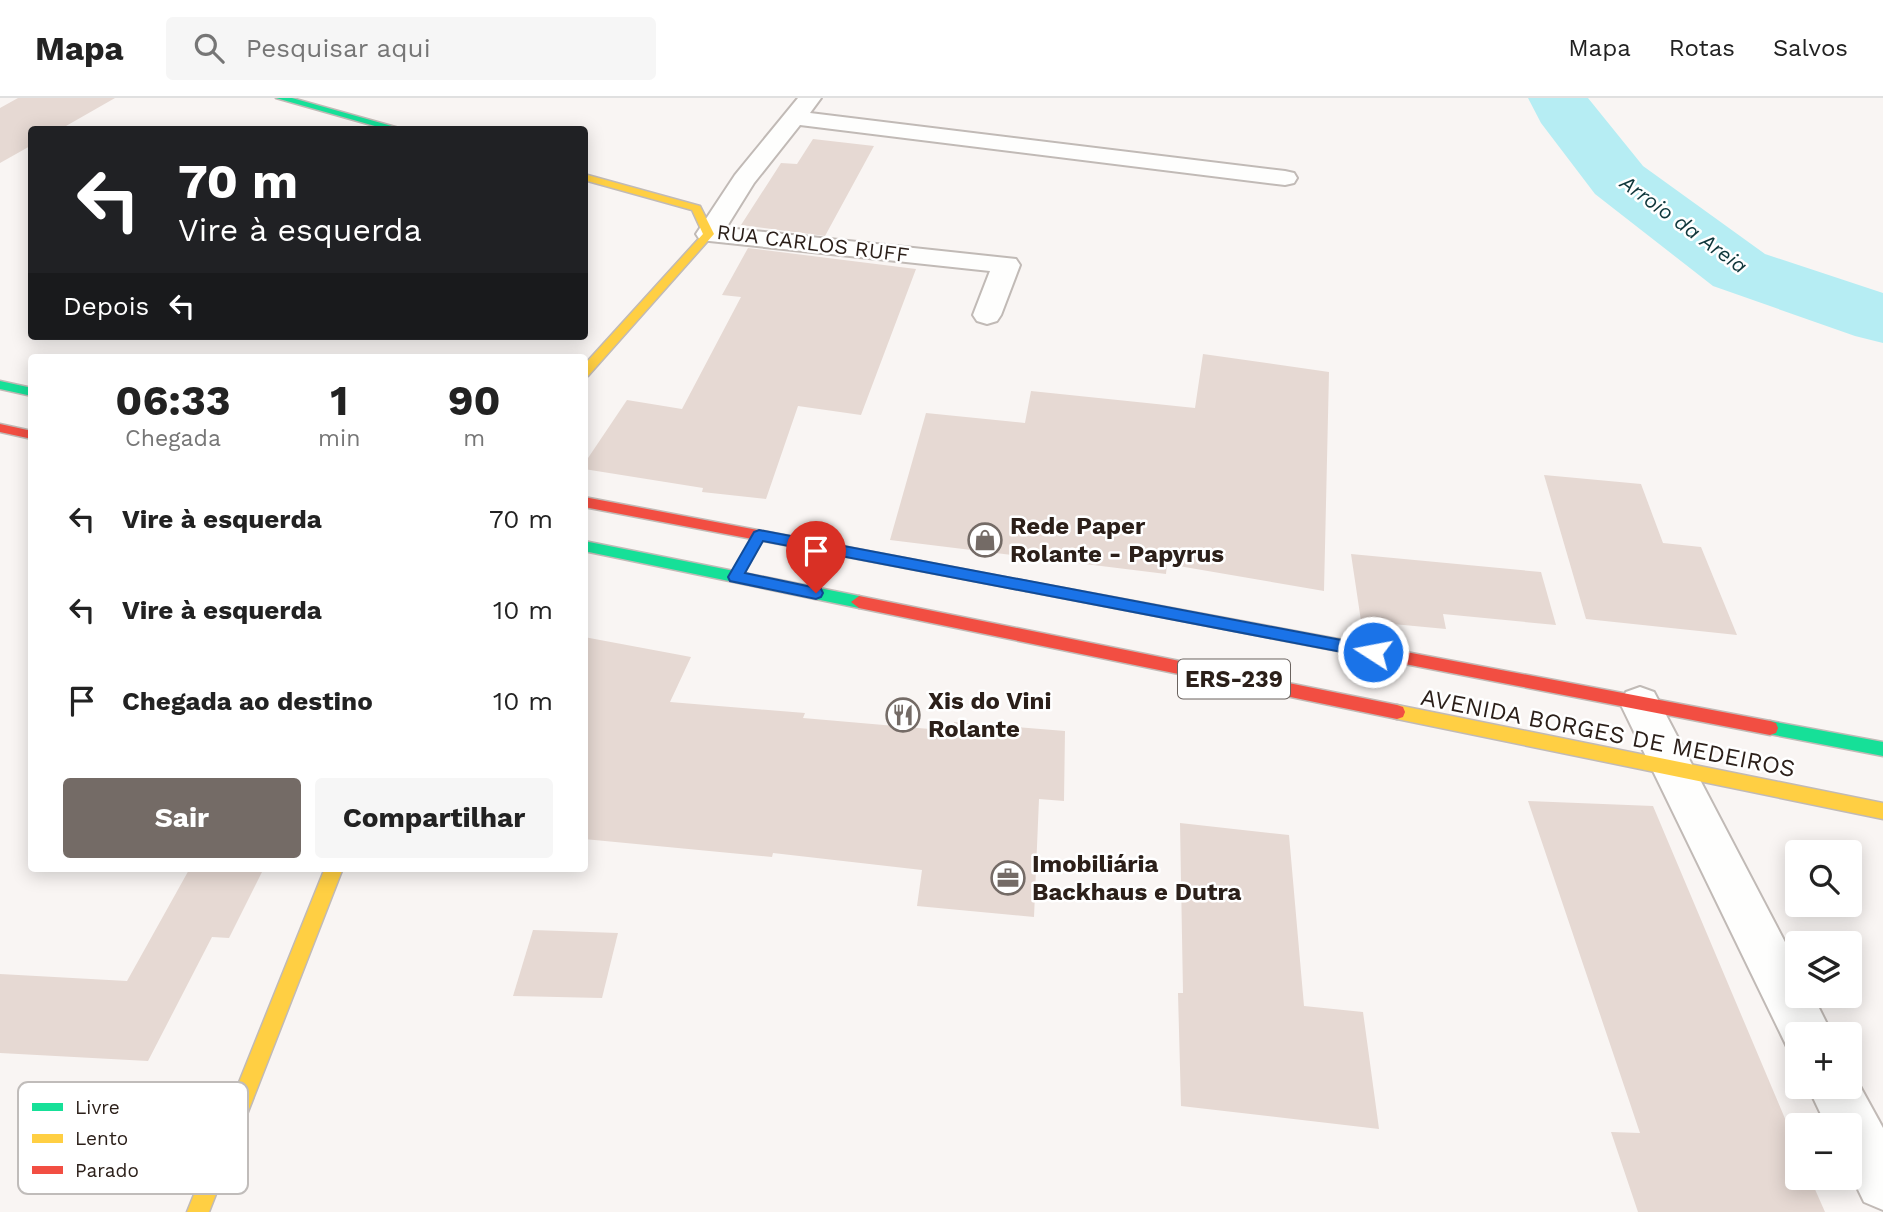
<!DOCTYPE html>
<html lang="pt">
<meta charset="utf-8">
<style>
:root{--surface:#fff;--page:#f6f6f6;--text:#222;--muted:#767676;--line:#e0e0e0;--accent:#746b66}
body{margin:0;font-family:"Work Sans",sans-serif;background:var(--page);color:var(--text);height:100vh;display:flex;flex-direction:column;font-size:26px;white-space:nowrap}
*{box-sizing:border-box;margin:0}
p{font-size:23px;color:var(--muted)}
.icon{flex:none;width:38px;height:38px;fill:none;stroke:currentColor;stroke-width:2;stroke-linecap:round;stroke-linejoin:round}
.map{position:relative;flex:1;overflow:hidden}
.panel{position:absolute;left:28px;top:256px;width:560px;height:518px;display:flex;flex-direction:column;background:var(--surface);border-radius:7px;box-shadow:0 4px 18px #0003}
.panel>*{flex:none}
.top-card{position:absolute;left:28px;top:28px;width:560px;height:214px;border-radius:7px;box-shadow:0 4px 18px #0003;background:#202124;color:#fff;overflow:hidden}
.controls{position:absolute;left:1785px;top:742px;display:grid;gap:14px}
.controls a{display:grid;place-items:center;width:77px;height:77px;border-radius:7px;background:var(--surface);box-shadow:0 4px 18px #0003;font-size:35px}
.pin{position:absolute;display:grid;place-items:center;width:60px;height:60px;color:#fff;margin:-72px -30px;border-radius:50% 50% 50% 0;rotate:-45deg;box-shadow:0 0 7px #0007}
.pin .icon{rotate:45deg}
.me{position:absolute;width:77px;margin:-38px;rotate:281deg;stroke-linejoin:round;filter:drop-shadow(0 0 5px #0008)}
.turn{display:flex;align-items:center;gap:24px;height:147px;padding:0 35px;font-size:32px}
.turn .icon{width:91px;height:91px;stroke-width:2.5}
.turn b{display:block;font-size:49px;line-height:60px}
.then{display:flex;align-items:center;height:66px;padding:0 35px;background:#0003;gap:14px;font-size:26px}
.eta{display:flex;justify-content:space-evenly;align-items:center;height:119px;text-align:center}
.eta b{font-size:42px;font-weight:700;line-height:49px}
.action{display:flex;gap:14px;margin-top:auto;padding:14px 35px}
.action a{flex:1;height:80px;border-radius:7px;background:var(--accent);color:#fff;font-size:28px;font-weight:700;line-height:80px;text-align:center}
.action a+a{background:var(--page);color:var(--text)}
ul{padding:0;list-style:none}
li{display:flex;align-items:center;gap:21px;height:91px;padding:0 35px}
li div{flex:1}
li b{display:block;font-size:26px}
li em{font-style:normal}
header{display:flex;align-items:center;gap:42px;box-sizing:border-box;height:98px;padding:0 35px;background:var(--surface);border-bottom:2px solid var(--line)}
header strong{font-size:33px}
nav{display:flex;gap:38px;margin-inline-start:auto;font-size:24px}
.search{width:490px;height:63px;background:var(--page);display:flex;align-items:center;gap:18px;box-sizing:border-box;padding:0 24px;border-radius:7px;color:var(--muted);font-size:26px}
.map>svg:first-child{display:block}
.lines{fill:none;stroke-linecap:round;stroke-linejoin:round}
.river{fill:#b6edf3;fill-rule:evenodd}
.building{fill:#e6d9d3}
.street-casing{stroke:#c1bab6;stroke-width:4}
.fast-casing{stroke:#c1bab6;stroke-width:3}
.slow-casing{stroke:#c1bab6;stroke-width:3}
.jam-casing{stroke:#c1bab6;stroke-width:3}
.street{fill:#fefefd;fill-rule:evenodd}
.fast{fill:#16e098;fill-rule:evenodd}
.slow{fill:#ffcf43;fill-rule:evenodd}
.jam{fill:#f24e42;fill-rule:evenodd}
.route{fill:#1a73e8;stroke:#114b97;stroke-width:2}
.labels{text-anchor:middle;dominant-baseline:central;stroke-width:5;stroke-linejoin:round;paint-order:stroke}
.far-water-label{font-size:21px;font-style:italic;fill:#0f373b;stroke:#fff}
.far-street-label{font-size:21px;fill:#2c201a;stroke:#fff}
.shield{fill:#fff;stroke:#6b635f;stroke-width:2}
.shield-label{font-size:23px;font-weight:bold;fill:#2c201a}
.poi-label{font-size:24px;font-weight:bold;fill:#2c201a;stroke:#fff;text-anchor:start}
.street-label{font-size:24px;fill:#2c201a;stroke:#fff}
.key{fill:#fff;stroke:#c0bcba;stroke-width:2}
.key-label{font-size:19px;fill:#2c201a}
</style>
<header>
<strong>Mapa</strong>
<div class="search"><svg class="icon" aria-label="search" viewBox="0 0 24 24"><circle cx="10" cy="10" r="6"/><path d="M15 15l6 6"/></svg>Pesquisar aqui</div>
<nav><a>Mapa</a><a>Rotas</a><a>Salvos</a></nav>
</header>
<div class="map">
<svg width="1883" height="1114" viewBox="0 0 1883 1114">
<rect width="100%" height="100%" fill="#f9f5f3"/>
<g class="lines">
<path class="river" d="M 1528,0 L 1588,0 L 1643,68 L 1765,156 L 1883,195 L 1883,245 L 1855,238 L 1713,188 L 1595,96 L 1541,25 Z"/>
</g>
<g class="building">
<path d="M 18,0 L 115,0 L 59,32 L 32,32 L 32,47 L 0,65 L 0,10 Z"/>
<path d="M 813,41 L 874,48 L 825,138 L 741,127 L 781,65 L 797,66 Z"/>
<path d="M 748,150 L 916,171 L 861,317 L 798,308 L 766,401 L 702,394 L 703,390 L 584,371 L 584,366 L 627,302 L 682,311 L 741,199 L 722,197 Z"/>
<path d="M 1203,256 L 1329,274 L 1324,493 L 1167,466 L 1166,476 L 890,442 L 926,315 L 1025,325 L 1031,293 L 1195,310 Z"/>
<path d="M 1544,377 L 1641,386 L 1663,445 L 1701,449 L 1737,537 L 1586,521 Z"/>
<path d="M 1351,456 L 1541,474 L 1556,527 L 1443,516 L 1446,531 L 1361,523 Z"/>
<path d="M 584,539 L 691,559 L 670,604 L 805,615 L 803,620 L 953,633 L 954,624 L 1065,633 L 1064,703 L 1039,701 L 1034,819 L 917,808 L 922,772 L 773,755 L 772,759 L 584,741 Z"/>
<path d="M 1528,703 L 1653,708 L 1797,1049 L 1797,1080 L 1810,1080 L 1825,1114 L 1638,1114 L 1611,1034 L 1640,1035 Z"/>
<path d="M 1180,725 L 1289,737 L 1304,908 L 1363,914 L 1379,1031 L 1181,1008 L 1178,895 L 1183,895 Z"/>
<path d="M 190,770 L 264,770 L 229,840 L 212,839 L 148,963 L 0,955 L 0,876 L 127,883 Z"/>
<path d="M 533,832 L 618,835 L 602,900 L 513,898 Z"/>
</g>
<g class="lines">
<defs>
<g id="street">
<path d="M 798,0 L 821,0 L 810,15 L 1285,73 L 1294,75 L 1297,80 L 1294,85 L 1285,87 L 800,27 L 754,85 L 726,130 L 1016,161 L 1020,167 L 1001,217 L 997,223 L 987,226 L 977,223 L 973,217 L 990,173 L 700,142 L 696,136 L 735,77 Z"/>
<path d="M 1640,589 L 1654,594 L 1797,867 L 1797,898 L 1813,898 L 1832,936 L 1797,936 L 1797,957 L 1789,953 L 1620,605 L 1626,594 Z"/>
<path d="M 1850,970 L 1883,1030 L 1883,1112 L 1864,1104 L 1850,1075 L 1850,1027 L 1826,1027 L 1808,989 L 1850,989 Z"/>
</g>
<g id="fast">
<path d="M 276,0 L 292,0 L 406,32 L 389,32 Z"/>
<path d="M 0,283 L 32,290 L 32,298 L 0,291 Z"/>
<path d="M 584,443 L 859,498 L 867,504 L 859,510 L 584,453 Z"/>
<path d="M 1026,483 L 1343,542 L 1349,544 L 1351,548 L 1349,552 L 1343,554 L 1026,493 L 1019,488 Z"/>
<path d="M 1770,623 L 1883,644 L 1883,658 L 1764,635 L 1762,630 L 1764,625 Z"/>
</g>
<g id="slow">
<path d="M 584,76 L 700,108 L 714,136 L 588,278 L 584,279 L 584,267 L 703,136 L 692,112 L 584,82 Z"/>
<path d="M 1397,607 L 1883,705 L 1883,721 L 1397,621 L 1391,619 L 1389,614 L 1391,609 Z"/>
<path d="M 325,770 L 343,770 L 209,1114 L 187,1114 Z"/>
</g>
<g id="jam">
<path d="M 0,326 L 32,333 L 32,341 L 0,334 Z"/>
<path d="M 584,399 L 1026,483 L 1033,488 L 1026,493 L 584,409 Z"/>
<path d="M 859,498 L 1397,607 L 1403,609 L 1405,614 L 1403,619 L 1397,621 L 859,510 L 851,504 Z"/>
<path d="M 1343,542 L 1770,623 L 1776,625 L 1778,630 L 1776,635 L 1770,637 L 1343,554 L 1337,552 L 1335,548 L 1337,544 Z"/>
</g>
</defs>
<use href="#street" class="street-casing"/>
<use href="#fast" class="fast-casing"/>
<use href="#slow" class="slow-casing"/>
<use href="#jam" class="jam-casing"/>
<use href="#street" class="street"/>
<use href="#fast" class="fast"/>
<use href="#slow" class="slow"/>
<use href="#jam" class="jam"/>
</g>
<path class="route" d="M 759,432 L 1373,548 L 1381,554 L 1373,560 L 763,443 L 745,475 L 821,491 L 823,495 L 821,499 L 816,501 L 730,483 L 728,479 L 754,434 Z"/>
<defs>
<symbol id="shop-ring" viewBox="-11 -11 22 22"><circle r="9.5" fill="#fff" stroke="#746b66" stroke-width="1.5"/><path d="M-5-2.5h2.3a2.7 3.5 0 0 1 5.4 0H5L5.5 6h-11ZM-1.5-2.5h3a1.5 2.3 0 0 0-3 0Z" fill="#746b66"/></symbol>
<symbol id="restaurant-ring" viewBox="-11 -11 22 22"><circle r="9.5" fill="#fff" stroke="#746b66" stroke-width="1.5"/><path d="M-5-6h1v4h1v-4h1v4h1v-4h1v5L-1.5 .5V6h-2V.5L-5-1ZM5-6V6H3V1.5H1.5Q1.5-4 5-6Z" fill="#746b66"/></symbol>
<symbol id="office-ring" viewBox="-11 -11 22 22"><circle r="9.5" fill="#fff" stroke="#746b66" stroke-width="1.5"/><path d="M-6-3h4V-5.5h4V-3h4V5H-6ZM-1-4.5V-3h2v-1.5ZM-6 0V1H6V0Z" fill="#746b66"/></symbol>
</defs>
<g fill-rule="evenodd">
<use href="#shop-ring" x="966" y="423" width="38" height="38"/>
<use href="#restaurant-ring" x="884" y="598" width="38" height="38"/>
<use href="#office-ring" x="989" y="761" width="38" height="38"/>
</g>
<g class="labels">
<g class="far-water-label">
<text transform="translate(1684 126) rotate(36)">Arroio da Areia</text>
</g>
<g class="far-street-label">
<text transform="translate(813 145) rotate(7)">RUA CARLOS RUFF</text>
</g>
<rect class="shield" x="1178" y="561.5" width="112" height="39" rx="5"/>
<g class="shield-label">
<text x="1234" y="581">ERS-239</text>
</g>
<g class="poi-label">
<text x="1010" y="428">Rede Paper<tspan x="1010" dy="28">Rolante - Papyrus</tspan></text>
<text x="928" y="603">Xis do Vini<tspan x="928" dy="28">Rolante</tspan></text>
<text x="1032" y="766">Imobiliária<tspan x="1032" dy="28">Backhaus e Dutra</tspan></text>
</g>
<g class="street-label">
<text transform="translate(1608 635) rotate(11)">AVENIDA BORGES DE MEDEIROS</text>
</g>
</g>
<rect x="18" y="984" width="230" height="112" rx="10" class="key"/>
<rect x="32" y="1005" width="31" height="8" fill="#16e098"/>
<rect x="32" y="1036" width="31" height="9" fill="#ffcf43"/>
<rect x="32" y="1068" width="31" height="8" fill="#f24e42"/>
<g class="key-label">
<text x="75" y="1016">Livre</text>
<text x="75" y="1047">Lento</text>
<text x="75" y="1079">Parado</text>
</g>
</svg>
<div class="controls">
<a><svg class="icon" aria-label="search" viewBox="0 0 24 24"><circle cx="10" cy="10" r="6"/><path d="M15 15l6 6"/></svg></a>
<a><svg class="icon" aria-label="layers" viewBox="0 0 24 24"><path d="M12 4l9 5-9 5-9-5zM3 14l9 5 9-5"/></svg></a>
<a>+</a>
<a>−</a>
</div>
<div class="pin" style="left:816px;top:495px;background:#d93025"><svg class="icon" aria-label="arrive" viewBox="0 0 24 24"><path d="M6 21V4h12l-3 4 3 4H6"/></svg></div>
<svg class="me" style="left:1373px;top:554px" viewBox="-20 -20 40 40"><circle r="17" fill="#1a73e8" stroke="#fff" stroke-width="3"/><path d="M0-11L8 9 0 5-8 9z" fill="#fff"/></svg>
<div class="top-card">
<div class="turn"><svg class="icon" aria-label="left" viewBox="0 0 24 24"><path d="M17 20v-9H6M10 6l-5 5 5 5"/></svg><div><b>70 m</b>Vire à esquerda</div></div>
<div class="then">Depois<svg class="icon" aria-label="left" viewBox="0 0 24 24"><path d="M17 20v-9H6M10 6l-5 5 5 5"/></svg></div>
</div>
<section class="panel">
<div class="eta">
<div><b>06:33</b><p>Chegada</p></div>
<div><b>1</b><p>min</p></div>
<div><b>90</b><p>m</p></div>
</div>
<ul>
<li><svg class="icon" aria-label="left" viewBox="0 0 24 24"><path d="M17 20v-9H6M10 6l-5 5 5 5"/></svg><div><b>Vire à esquerda</b></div><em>70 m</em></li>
<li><svg class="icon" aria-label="left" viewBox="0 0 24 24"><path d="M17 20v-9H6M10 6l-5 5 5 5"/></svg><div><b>Vire à esquerda</b></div><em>10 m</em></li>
<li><svg class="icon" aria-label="arrive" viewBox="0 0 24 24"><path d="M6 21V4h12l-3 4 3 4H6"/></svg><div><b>Chegada ao destino</b></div><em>10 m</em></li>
</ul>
<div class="action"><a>Sair</a><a>Compartilhar</a></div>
</section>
</div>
